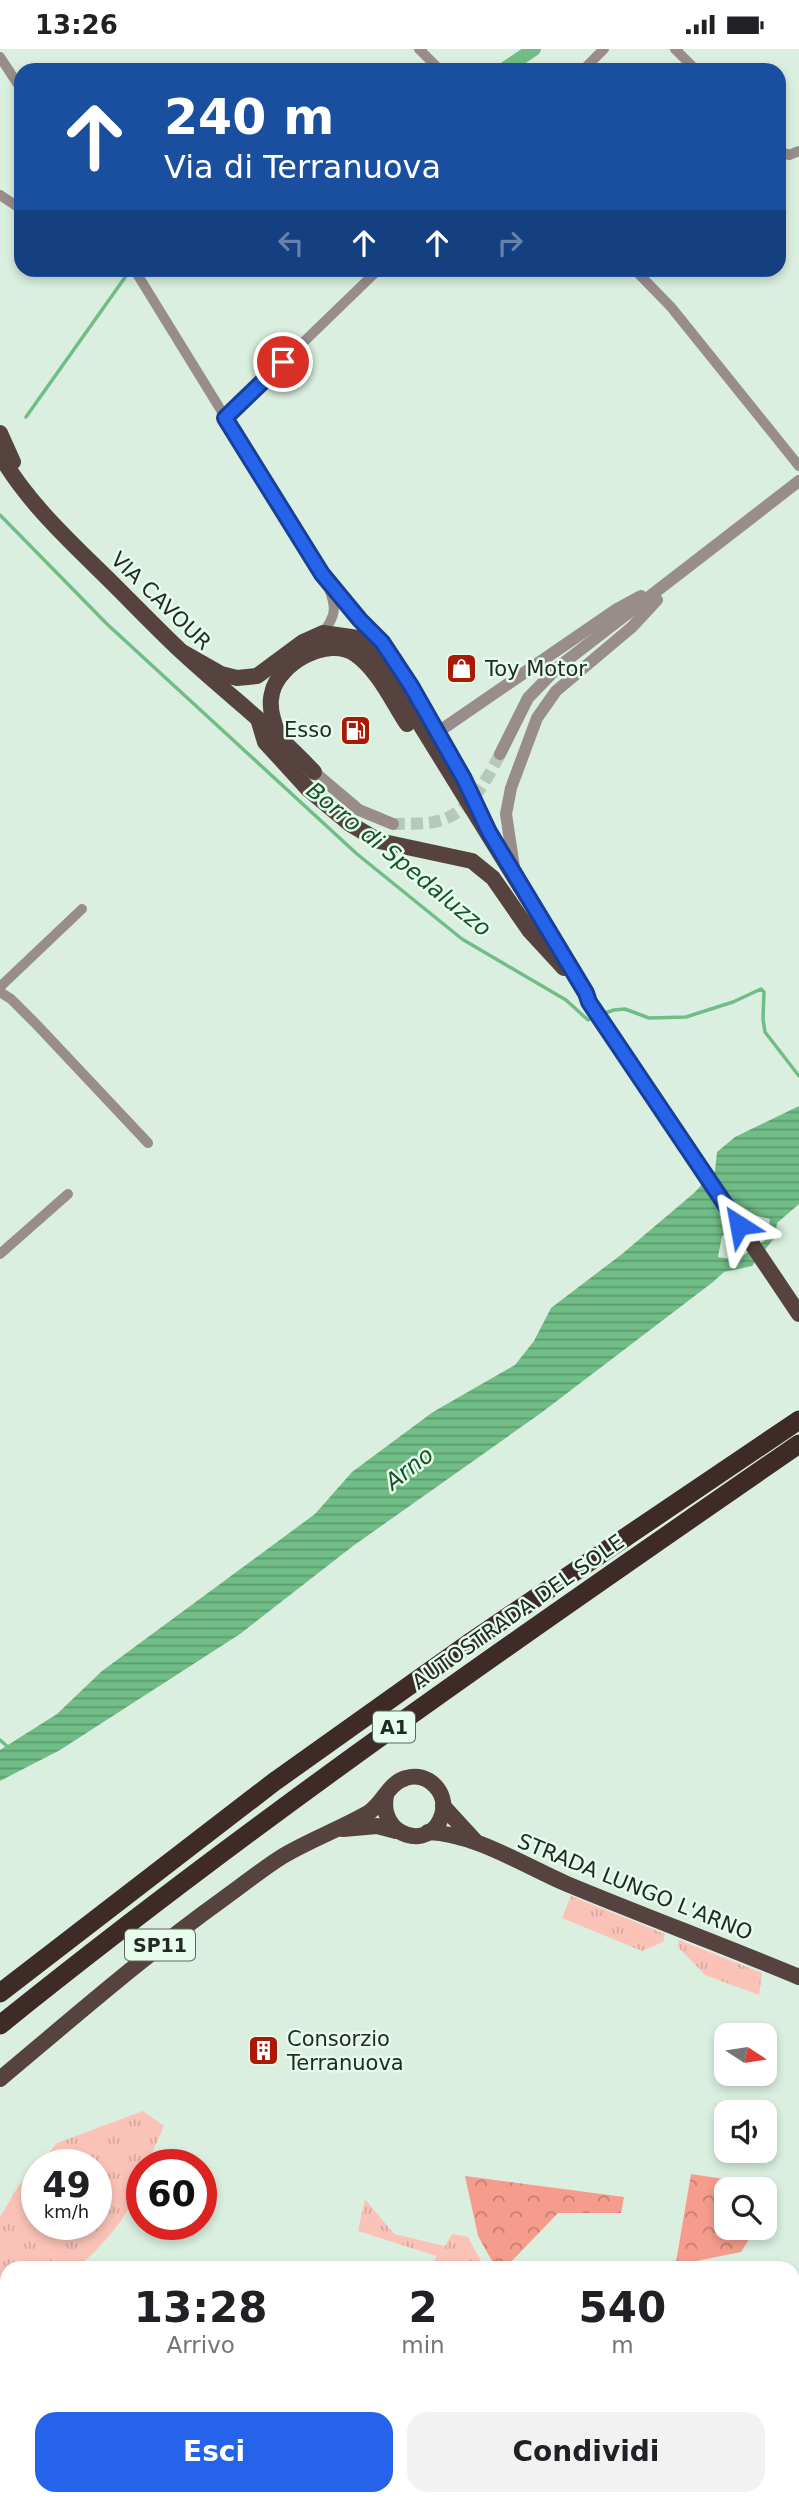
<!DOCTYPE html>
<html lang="it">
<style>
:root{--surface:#fff;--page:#f2f2f2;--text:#202124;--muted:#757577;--accent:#2563eb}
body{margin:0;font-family:"DejaVu Sans",sans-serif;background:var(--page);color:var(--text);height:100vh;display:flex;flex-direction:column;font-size:26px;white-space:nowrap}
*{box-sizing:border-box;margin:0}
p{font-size:23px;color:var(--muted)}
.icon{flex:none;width:38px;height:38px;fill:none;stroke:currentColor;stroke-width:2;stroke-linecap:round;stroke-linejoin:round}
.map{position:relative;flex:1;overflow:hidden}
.details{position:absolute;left:0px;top:2212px;width:800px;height:245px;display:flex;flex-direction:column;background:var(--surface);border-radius:21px 21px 0 0;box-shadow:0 4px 10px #0003}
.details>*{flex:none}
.hud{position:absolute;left:14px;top:14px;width:772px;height:214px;border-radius:21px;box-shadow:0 4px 10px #0003;background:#1a4fa0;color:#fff;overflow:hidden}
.needle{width:46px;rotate:102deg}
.controls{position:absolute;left:714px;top:1974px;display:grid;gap:14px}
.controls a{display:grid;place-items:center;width:63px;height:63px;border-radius:14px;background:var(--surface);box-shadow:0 4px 10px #0003;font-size:35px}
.speed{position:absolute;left:21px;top:2100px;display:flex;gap:14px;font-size:35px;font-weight:700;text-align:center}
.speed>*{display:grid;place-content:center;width:91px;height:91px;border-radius:50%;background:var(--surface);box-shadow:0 4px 10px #0003;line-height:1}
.speed small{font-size:18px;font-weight:400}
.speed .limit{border:10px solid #d22;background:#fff;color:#111}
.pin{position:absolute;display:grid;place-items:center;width:60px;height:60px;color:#fff;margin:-30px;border:4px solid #fff;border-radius:50%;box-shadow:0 2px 7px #0007}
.me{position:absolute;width:77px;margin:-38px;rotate:326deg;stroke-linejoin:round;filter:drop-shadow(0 0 5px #0008)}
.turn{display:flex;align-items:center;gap:24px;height:147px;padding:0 35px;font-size:32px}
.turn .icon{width:91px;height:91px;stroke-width:2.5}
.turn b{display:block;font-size:49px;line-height:60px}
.lanes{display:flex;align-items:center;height:66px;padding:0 35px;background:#0003;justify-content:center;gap:35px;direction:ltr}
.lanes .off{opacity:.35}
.eta{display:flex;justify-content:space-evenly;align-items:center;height:119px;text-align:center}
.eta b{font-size:42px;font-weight:800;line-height:49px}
.action{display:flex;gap:14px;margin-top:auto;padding:14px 35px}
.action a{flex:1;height:80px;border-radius:21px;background:var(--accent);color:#fff;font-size:28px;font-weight:800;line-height:80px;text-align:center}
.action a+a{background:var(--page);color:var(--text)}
.status{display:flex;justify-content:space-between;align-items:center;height:49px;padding:0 35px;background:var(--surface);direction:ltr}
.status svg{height:19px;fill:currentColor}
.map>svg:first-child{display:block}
.grass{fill:url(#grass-tufts)}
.forest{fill:url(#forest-crowns)}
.water{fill:url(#water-rules);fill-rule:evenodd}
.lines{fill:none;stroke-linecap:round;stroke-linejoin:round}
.stream{stroke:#71bd87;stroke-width:3.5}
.canal{stroke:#71bd87;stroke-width:14}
.tertiary-tunnel{stroke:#b5c8ba;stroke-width:12;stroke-dasharray:12 6;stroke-linecap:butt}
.minor{stroke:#988d8a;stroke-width:10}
.tertiary{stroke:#988d8a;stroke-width:12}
.primary{stroke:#56433f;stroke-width:16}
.motorway{stroke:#3e2a26;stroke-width:19}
.route-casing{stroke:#184099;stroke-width:18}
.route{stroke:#2563eb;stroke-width:12}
.labels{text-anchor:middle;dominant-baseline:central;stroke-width:5;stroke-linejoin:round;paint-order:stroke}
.shield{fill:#e7fdec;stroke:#5d6960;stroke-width:2}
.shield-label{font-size:19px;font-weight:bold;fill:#222a24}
.street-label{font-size:21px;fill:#222a24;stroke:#e7fdec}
.poi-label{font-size:21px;fill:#222a24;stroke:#e7fdec;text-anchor:start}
.water-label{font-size:23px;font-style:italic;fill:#18502c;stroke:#e7fdec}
</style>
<div class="status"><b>13:26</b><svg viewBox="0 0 49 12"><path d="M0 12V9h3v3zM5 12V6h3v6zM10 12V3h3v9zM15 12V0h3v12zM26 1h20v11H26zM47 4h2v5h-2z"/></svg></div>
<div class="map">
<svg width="799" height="2457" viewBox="0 0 799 2457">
<defs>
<pattern id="grass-tufts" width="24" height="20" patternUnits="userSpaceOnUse" patternTransform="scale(1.75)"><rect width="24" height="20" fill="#fbc3b8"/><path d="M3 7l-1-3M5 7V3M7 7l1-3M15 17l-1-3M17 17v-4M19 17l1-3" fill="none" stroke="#d7a89e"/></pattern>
<pattern id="forest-crowns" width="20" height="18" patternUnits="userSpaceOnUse" patternTransform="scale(1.75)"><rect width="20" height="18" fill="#f59c8c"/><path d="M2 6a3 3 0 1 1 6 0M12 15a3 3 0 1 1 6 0" fill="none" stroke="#c67f72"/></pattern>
<pattern id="water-rules" width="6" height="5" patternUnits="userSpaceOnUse" patternTransform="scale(1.75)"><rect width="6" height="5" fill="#71bd87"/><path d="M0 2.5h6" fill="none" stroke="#5c9a6e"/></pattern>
</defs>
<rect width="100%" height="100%" fill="#daefdf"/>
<g class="grass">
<path d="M 571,1847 L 665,1885 L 663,1893 L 642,1902 L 562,1869 Z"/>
<path d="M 679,1891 L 762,1924 L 759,1946 L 705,1926 L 678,1898 Z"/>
<path d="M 143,2062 L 164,2077 L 147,2116 L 142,2116 C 142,2153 105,2197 76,2219 L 7,2219 L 7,2340 L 0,2360 L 0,2168 L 19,2136 L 37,2117 L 37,2175 L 96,2175 L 96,2116 L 38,2116 L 57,2094 Z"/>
<path d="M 365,2150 L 394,2185 L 445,2197 L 452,2185 L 468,2188 L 485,2219 L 432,2219 L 436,2207 L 358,2182 Z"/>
<path d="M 426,2450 L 577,2450 L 575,2457 L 424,2457 Z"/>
</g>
<g class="forest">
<path d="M 691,2125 L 769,2137 L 765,2153 L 765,2140 L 726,2140 L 726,2179 L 756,2179 L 741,2203 L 686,2214 L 684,2219 L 675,2219 Z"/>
<path d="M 465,2127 L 624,2148 L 621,2164 L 558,2164 L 505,2219 L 496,2219 L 478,2187 Z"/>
</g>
<path class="water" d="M 799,1057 L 799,1155 L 777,1174 L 775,1188 L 752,1217 L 724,1223 L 713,1233 L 541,1364 L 353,1497 L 240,1585 L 60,1701 L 0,1732 L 0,1701 L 57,1665 L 102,1622 L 315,1465 L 352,1423 L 433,1363 L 515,1316 L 534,1292 L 551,1259 L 622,1205 L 694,1144 L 715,1122 L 717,1103 L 735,1088 ZM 754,1166 L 770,1170 L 768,1189 L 737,1211 L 718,1208 L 722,1187 Z"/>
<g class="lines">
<g class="stream">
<path d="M 26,368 L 126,227"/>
<path d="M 0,466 L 107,575 L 357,805 L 462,890 L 566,951 L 588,971 L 595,968"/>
<path d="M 602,965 L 614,961 L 625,960 L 649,969 L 686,968 L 733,953 L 761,940 L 764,943 L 763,970 L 765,983 L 799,1027"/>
<path d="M 0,1691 L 9,1699"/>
</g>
<path class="canal" d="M 503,21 L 534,0"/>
<path class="tertiary-tunnel" d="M 393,775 C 407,774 424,776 438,772 C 470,764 486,732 500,705"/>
<g class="minor">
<path d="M 419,0 L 440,21"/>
<path d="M 675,0 L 696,21"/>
<path d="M 0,8 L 21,40"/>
<path d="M 583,21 L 604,0"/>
<path d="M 779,102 L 789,106 L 799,102"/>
<path d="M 0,146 L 21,160"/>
<path d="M 134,220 L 322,525 L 360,571 L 382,593 L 411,637 L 471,746"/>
<path d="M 634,220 L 671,258 L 799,417"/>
<path d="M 225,369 L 379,220"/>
<path d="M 323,584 C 336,566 337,559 328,537"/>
<path d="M 0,938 L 82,860"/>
<path d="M 0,943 L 11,950 L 37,976 L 148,1094"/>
<path d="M 0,1205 L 68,1145"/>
</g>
<g class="tertiary">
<path d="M 438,683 L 617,560 L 641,547"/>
<path d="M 500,705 L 528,649 L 557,619 L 799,432"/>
<path d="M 314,723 L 359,761 L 393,775"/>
<path d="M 515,825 L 506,765 L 511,739 L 537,669 L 556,642 L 632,578 L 657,551"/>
</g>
<g class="primary">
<path d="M 0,384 L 13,413"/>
<path d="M 0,406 C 25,449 61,484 97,519 C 126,547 154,577 184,605 C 227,645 274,680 314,723"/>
<path d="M 184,604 L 221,625 L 237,629 L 257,627 L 303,593 L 323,584 L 358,589 L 376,604 L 586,944 L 589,953 L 799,1265"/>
<path d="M 259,673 L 265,693 L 308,740 L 350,775 L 379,792 L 472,812 L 493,829 L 529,881 L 564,919"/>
<path d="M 278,686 C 274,672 268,659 272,644 C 278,615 328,586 355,605 C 378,621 392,652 407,675"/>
<path d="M 443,1757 L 476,1793"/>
<path d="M 343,1780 L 377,1777 L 396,1782"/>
<path d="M 428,1783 C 476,1785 523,1816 567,1835 C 644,1867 722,1896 799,1928"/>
<path d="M 0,2030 C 73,1969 145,1906 223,1850 C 243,1836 262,1820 283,1807 C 310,1791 340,1780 368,1764 C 383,1755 388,1734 406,1729 C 428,1722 449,1744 442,1766 C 431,1803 378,1788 386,1747"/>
</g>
<g class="motorway">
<path d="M 0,1944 L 274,1733 L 472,1592 L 799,1371"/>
<path d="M 0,1976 C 257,1769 528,1582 799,1395"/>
</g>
</g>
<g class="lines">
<defs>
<path id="route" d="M 283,313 L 225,369 L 322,525 L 360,571 L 382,593 L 411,637 L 464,730 L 489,783 L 586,944 L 589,953 L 739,1176"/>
</defs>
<use href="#route" class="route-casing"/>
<use href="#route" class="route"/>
</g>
<defs>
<symbol id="shop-square" viewBox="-11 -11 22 22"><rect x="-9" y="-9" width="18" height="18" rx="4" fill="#aa1906" stroke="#e7fdec"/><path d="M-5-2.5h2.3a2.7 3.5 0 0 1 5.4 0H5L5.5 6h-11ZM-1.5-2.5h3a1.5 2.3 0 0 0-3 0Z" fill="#fff"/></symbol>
<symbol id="fuel-square" viewBox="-11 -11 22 22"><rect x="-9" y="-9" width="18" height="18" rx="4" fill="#aa1906" stroke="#e7fdec"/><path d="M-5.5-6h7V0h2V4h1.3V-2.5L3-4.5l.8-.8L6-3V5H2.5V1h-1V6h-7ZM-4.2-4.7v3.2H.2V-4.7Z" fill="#fff"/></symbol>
<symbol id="building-square" viewBox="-11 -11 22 22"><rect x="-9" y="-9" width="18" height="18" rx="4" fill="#aa1906" stroke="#e7fdec"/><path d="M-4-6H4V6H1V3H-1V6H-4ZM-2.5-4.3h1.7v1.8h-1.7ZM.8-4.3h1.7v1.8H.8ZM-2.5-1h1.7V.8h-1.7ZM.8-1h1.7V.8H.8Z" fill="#fff"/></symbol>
</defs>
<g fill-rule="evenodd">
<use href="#shop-square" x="444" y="602" width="35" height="35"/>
<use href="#fuel-square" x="338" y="664" width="35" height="35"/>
<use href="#building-square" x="246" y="1984" width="35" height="35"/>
</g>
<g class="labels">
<g class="shield">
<rect x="373" y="1662.5" width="42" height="31" rx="5"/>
<rect x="125" y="1880.5" width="70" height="31" rx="5"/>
</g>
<g class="shield-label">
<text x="394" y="1678">A1</text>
<text x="160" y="1896">SP11</text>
</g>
<g class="street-label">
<text transform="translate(161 552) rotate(44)">VIA CAVOUR</text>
<text transform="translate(518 1563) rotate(-35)">AUTOSTRADA DEL SOLE</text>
<text transform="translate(635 1838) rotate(22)">STRADA LUNGO L'ARNO</text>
</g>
<g class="poi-label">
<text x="485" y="620">Toy Motor</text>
<text x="332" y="681" text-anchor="end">Esso</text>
<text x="287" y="1990">Consorzio<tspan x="287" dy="24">Terranuova</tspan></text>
</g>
<g class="water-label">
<text transform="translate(399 810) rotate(39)">Borro di Spedaluzzo</text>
<text transform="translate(409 1419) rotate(-38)">Arno</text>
</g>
</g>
</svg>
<div class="controls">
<a><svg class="needle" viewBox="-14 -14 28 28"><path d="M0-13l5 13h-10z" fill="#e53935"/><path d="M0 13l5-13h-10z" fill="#757577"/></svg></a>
<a><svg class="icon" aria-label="sound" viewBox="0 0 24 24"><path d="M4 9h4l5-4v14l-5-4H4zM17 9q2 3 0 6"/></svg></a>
<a><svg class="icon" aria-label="search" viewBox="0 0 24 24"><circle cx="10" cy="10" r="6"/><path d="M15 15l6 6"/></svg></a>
</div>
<div class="speed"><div>49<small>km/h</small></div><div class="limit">60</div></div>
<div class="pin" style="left:283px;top:313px;background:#d93025"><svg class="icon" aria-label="arrive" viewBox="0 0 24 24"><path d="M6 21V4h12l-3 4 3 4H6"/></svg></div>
<svg class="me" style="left:739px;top:1176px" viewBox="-20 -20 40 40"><path d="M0-17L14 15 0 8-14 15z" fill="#2563eb" stroke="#fff" stroke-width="4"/></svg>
<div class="hud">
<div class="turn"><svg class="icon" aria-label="ahead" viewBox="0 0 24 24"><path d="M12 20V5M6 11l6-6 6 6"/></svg><div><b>240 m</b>Via di Terranuova</div></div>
<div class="lanes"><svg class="icon off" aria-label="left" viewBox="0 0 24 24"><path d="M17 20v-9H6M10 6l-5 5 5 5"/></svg><svg class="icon" aria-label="ahead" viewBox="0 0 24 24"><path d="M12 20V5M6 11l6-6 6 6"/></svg><svg class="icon" aria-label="ahead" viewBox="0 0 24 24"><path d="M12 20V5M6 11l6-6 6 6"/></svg><svg class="icon off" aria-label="right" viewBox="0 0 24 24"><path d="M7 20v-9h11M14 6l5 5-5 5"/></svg></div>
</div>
<section class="details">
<div class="eta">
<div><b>13:28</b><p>Arrivo</p></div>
<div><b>2</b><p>min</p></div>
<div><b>540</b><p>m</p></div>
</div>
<div class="action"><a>Esci</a><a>Condividi</a></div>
</section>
</div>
